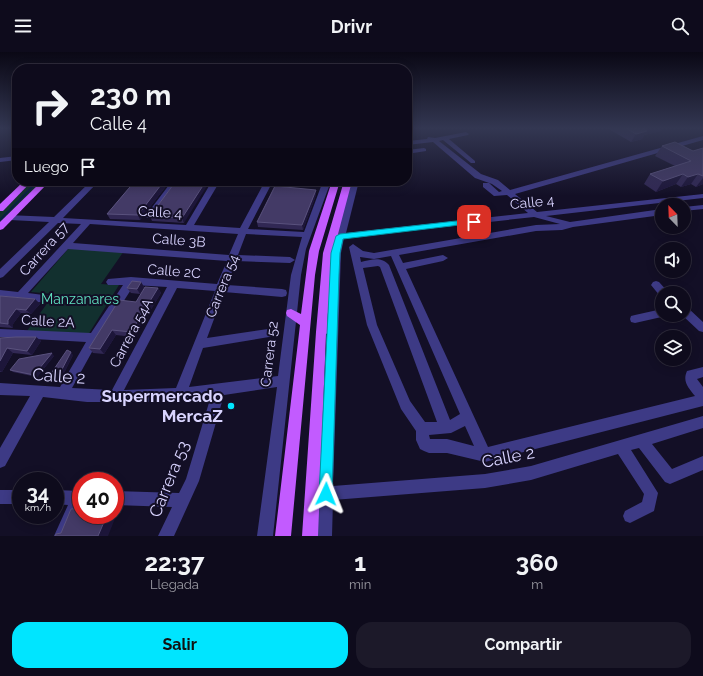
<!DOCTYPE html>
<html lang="es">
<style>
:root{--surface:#0e0b1c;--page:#1c1929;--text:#f1f3f6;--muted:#9b9ba3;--line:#2e2b3b;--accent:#00e5ff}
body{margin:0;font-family:Raleway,sans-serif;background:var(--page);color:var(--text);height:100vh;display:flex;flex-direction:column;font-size:15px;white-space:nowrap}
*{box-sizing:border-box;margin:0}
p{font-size:13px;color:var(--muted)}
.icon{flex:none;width:22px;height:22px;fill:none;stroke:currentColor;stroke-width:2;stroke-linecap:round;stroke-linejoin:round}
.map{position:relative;height:484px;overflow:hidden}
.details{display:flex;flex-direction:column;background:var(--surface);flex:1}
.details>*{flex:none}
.hud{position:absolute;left:12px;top:12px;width:400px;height:122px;border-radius:16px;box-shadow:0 2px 10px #0003,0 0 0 1px var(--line);background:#0e0b1c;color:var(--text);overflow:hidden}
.needle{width:26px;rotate:337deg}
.fabs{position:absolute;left:655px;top:146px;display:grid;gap:8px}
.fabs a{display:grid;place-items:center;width:36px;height:36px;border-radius:50%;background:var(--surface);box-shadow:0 2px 10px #0003,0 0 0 1px var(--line);font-size:20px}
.speed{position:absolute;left:12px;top:420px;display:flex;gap:8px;font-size:20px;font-weight:700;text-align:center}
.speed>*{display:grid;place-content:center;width:52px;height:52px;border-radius:50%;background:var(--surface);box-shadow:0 2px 10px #0003,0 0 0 1px var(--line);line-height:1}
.speed small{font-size:10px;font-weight:400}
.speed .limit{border:6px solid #d22;background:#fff;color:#111}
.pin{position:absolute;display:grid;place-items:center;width:34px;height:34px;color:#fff;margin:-17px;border-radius:8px;box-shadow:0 2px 6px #0006}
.me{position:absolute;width:44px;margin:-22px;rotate:2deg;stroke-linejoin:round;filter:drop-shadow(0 0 3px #0008)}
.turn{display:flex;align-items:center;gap:14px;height:84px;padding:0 12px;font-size:18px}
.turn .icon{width:52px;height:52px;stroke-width:2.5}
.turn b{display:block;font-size:28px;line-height:34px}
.then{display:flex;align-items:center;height:38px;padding:0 12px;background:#0003;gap:8px;font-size:15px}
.eta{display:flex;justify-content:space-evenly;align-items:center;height:68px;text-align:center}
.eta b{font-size:24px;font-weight:700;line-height:28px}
.primary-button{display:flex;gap:8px;margin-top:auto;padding:8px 12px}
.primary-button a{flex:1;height:46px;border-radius:16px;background:var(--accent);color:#111;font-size:16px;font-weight:700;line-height:46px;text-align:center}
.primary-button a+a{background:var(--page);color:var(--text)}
header{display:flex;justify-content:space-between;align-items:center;height:52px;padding:0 12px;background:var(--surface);font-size:18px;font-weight:700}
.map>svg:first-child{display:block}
.green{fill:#12302f}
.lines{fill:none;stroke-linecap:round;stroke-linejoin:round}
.stream{stroke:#0a1f44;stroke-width:2}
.minor{fill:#3d3a85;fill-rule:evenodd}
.major{fill:#c25bff;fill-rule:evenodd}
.wall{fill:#312854}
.shaded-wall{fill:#1d163a}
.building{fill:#433a66;stroke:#5a527e}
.route{fill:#00e5ff;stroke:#0095a6}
.poi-dot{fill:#00e5ff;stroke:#130f26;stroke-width:1.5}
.labels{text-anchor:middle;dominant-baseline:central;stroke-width:4;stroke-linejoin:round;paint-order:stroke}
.street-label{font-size:14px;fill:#d9d4ff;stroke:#130f26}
.park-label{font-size:14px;fill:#5fe0c0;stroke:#130f26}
.near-street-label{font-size:17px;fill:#d9d4ff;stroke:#130f26}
.near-poi-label{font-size:17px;font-weight:bold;fill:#d9d4ff;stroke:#130f26;text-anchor:end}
</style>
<header><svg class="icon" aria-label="menu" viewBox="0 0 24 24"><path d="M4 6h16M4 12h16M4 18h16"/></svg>Drivr<svg class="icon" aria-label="search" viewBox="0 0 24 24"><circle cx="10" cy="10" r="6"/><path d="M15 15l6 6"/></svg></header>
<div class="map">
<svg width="703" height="484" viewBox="0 0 703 484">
<rect width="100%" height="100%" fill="#130f26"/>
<g class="green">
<path d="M 31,129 L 43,129 L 0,172 L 0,159 Z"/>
<path d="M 69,196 L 124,199 L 101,232 L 119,233 L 88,283 L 27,279 L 54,242 L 31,240 Z"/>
</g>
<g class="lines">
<path class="stream" d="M 0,168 L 38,129"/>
<g class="minor">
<path d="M 466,80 L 469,82 L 468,83 L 449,87 L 475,109 L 475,111 L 471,111 L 443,88 L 439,89 L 481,122 L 498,128 L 510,138 L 703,84 L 703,88 L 515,142 L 537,160 L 703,142 L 703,146 L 546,164 L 570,170 L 662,157 L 662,163 L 573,175 L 562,178 L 536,179 L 399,203 L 403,211 L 443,203 L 448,206 L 443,209 L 406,217 L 488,395 L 695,344 C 689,336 682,330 687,319 L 703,315 L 703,325 L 697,327 L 703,335 L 703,354 L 485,410 L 447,401 L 429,401 L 424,399 L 420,397 L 416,388 L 416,379 L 401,357 L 367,273 L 349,195 L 353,192 L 363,199 L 374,201 L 536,173 L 560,172 L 534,165 L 344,186 L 341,201 L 333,434 L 485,422 L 531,414 L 703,364 L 703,376 L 652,392 L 672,417 L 703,404 L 703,418 L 670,432 L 665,430 L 639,396 L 631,398 L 658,441 L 654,459 L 630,471 L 625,469 L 623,464 L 625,459 L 642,450 L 644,442 L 618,402 L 531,428 L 485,436 L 333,448 L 332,484 L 316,484 L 318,450 L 313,451 L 308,449 L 306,444 L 308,439 L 319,436 L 331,201 L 351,129 L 359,129 L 346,181 L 528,161 L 507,143 L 494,144 L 483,135 L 483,131 L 489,131 L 499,140 L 502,139 L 492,132 L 475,126 L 433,90 L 407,93 L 407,89 L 427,87 L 428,85 L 435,86 ZM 391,204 L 460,362 L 450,368 L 389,213 C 381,204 371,208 361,210 L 360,205 L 374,207 ZM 378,214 L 380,215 L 437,370 L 425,370 L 410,349 L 377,273 L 363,216 ZM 465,374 L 474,394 L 447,387 L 430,387 L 429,383 L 451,381 Z"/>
<path d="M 424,96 L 426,97 L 426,99 L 407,102 L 407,98 Z"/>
<path d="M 17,104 L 17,108 L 0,110 L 0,106 Z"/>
<path d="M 91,129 L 99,129 L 63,166 L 186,173 L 212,129 L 220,129 L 194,173 L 240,176 L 265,129 L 273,129 L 248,177 L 304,180 L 323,129 L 331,129 L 306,197 L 301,223 L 273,484 L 257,484 L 277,335 L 224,343 L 199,429 L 174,484 L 158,484 L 172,455 L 115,453 L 115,439 L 179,441 L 186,427 L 211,344 L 148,350 L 87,350 L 43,345 L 5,414 L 0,416 L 0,396 L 30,344 L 0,343 L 0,331 L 60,335 L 86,290 L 0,285 L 0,277 L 91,281 L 123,233 L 108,233 L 106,230 L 108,227 L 131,225 L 217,232 L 227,209 L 68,197 L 28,241 L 51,244 L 52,247 L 51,250 L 47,251 L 0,246 L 0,238 L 18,240 L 81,172 L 58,171 L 3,225 L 0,226 L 0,217 L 49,170 L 10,168 L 7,167 L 6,165 L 7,163 L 54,165 ZM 90,172 L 238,182 L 229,203 L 73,191 ZM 246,182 L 302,185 L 291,223 L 278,324 L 189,335 L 203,296 L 275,284 L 279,283 L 280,280 L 279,277 L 275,276 L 207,286 L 224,240 L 282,245 L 286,244 L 287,241 L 286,238 L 282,237 L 227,233 L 236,209 L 290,211 L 295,208 L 290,205 L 238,203 ZM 134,233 L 167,235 L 112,338 L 72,336 L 98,289 ZM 177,236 L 215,239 L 176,336 L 124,338 Z"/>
<path d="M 172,129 L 180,129 L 153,166 L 147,166 L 146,164 L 147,162 Z"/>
<path d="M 703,153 L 703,157 L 684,159 L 684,155 Z"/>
<path d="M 656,229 L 659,230 L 669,241 L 662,241 L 662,244 L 660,244 L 651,233 L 653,230 Z"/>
<path d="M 684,255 L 688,256 L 703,270 L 703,280 L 699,279 L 682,263 L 684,263 Z"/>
<path d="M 662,257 L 662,263 L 666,264 L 635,271 L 631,270 L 630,267 L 631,264 L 635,263 Z"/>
<rect x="0" y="438" width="21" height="14"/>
<path d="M 55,438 L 81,439 L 81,456 L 70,484 L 54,484 L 68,453 L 55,452 Z"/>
</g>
<g class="major">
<path d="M 24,129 L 32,129 L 3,159 L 0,159 L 0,152 Z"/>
<path d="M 42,129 L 50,129 L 3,177 L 0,178 L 0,170 Z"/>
<path d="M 332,129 L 340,129 L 319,199 L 315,223 L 291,484 L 275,484 L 300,273 L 287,264 L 286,261 L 287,258 L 291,257 L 301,262 L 309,199 Z"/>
<path d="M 344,129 L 352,129 L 333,201 L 327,272 L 332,270 L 336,271 L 337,274 L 336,277 L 326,282 L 318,484 L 302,484 L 316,280 L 323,201 Z"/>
</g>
</g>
<g class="wall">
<path d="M 607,76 L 663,76 L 661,79 L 644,83 L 642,87 L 631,90 Z"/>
<path d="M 662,94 L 693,99 L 703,96 L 703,132 L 696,135 L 691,132 L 681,135 L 676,132 L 656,140 L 644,132 L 650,122 L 675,114 L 655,104 Z"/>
<path d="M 135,129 L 170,129 L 140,168 L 110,167 L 107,162 Z"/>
<path d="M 176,129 L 184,171 L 152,169 L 150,164 Z"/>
<path d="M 316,143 L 303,178 L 258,175 L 257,170 Z"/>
<path d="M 141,230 L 144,235 L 140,242 L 131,241 L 127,236 Z"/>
<path d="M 158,236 L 161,241 L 134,285 L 116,283 L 104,302 L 93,301 L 89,296 L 136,250 Z"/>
<path d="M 0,244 L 35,247 L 40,252 L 31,262 L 21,261 L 13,272 L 13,276 L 0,275 Z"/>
<path d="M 36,285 L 41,289 L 32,303 L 13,301 L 2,320 L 0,320 L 0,286 Z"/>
<path d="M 73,303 L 62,325 L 52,326 L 50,323 Z"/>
<path d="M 54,304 L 37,325 L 13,320 L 10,318 Z"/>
</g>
<g class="shaded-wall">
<path d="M 645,76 L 663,76 L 661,79 L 644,83 L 642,87 L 631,90 L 636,82 Z"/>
<path d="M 683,122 L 676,132 L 656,140 L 663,129 Z"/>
<path d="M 698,122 L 691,132 L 681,135 L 688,125 Z"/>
<path d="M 703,126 L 703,132 L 696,135 Z"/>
<path d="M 164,129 L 170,129 L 140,168 L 138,163 Z"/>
<path d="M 206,129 L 210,129 L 184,171 L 182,166 Z"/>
<path d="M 316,138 L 316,143 L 303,178 L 302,173 Z"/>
<path d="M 141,230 L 144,235 L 140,242 L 137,237 Z"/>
<path d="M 158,236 L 161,241 L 134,285 L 131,280 Z"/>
<path d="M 35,247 L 40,252 L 31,262 L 26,258 Z"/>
<path d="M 16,257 L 21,261 L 13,272 L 13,276 L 8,272 L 8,268 Z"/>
<path d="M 112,278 L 116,283 L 104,302 L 100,297 Z"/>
<path d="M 36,285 L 41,289 L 32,303 L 27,299 Z"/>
<path d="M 7,296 L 13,301 L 2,320 L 0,319 L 0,309 Z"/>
<path d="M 71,300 L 73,303 L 62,325 L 59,323 Z"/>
<path d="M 52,301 L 54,304 L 37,325 L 34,323 Z"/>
<path d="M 115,457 L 118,459 L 108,484 L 98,484 L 107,463 L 115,463 Z"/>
</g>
<g class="building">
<path d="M 626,76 L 645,76 L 644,77 L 647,79 L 636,82 Z"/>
<path d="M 675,90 L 693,99 L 703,96 L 703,124 L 698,122 L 688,125 L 683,122 L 663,129 L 650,122 L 691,109 L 662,94 Z"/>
<path d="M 135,129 L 164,129 L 138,163 L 107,162 Z"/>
<path d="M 176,129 L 206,129 L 182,166 L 150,164 Z"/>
<path d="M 275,134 L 316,138 L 302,173 L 257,170 Z"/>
<path d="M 132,229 L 141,230 L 137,237 L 127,236 Z"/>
<path d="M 145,235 L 158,236 L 131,280 L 112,278 L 100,297 L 89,296 L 119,248 L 136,250 Z"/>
<path d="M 0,244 L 35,247 L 26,258 L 16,257 L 8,268 L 8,272 L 0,271 Z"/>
<path d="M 16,285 L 36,285 L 27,299 L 7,296 L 0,309 L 0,286 Z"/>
<path d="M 67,298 L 71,300 L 59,323 L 50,323 Z"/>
<path d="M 52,301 L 34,323 L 10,318 L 19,307 Z"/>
<path d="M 81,456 L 81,463 L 107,463 L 98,484 L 55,484 L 56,482 L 61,481 L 71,457 Z"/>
</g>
<linearGradient id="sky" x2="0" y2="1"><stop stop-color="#0a0815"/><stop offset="0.53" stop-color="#333752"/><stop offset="1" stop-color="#333752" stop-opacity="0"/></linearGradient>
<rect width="703" height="144" fill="url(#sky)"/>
<path class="route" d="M 474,167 L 476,168 L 476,171 L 343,187 L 340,201 L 339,222 L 332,442 L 330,446 L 326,448 L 321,446 L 319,442 L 330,222 L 331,201 L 336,184 L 340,182 Z"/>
<circle class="poi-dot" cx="231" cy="354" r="4"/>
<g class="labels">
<g class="street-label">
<text transform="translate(532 150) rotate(-6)">Calle 4</text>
<text transform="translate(160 160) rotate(3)">Calle 4</text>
<text transform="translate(179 188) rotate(4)">Calle 3B</text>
<text transform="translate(44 197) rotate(-48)">Carrera 57</text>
<text transform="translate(174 219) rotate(5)">Calle 2C</text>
<text transform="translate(222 234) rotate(-68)">Carrera 54</text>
<text transform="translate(48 269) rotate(3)">Calle 2A</text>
<text transform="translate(131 281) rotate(-62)">Carrera 54A</text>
<text transform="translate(269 302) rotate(-83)">Carrera 52</text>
</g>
<g class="park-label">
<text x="80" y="247">Manzanares</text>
</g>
<g class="near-street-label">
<text transform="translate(59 324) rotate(4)">Calle 2</text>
<text transform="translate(508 405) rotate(-11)">Calle 2</text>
<text transform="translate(169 427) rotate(-68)">Carrera 53</text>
</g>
<g class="near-poi-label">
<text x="223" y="344">Supermercado<tspan x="223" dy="20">MercaZ</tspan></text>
</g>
</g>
</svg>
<div class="fabs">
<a><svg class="needle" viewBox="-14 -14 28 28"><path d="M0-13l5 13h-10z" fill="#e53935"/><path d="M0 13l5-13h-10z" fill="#9b9ba3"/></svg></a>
<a><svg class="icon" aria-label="sound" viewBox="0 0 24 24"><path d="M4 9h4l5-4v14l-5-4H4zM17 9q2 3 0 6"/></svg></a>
<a><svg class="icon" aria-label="search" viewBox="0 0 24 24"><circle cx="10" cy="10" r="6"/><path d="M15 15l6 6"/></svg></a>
<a><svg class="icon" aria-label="layers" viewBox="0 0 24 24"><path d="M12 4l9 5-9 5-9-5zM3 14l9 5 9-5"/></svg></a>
</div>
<div class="speed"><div>34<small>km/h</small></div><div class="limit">40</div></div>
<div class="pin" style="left:474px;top:170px;background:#d93025"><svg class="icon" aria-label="arrive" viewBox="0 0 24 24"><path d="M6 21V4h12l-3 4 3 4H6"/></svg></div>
<svg class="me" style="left:326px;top:442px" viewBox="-20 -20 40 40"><path d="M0-17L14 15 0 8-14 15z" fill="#00e5ff" stroke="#fff" stroke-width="4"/></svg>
<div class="hud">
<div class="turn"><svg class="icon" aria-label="right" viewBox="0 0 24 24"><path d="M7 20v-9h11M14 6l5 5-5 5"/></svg><div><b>230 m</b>Calle 4</div></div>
<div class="then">Luego<svg class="icon" aria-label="arrive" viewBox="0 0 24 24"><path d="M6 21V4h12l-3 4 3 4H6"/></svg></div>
</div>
</div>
<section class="details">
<div class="eta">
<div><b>22:37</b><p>Llegada</p></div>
<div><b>1</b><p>min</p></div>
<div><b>360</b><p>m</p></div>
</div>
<div class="primary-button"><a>Salir</a><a>Compartir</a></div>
</section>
